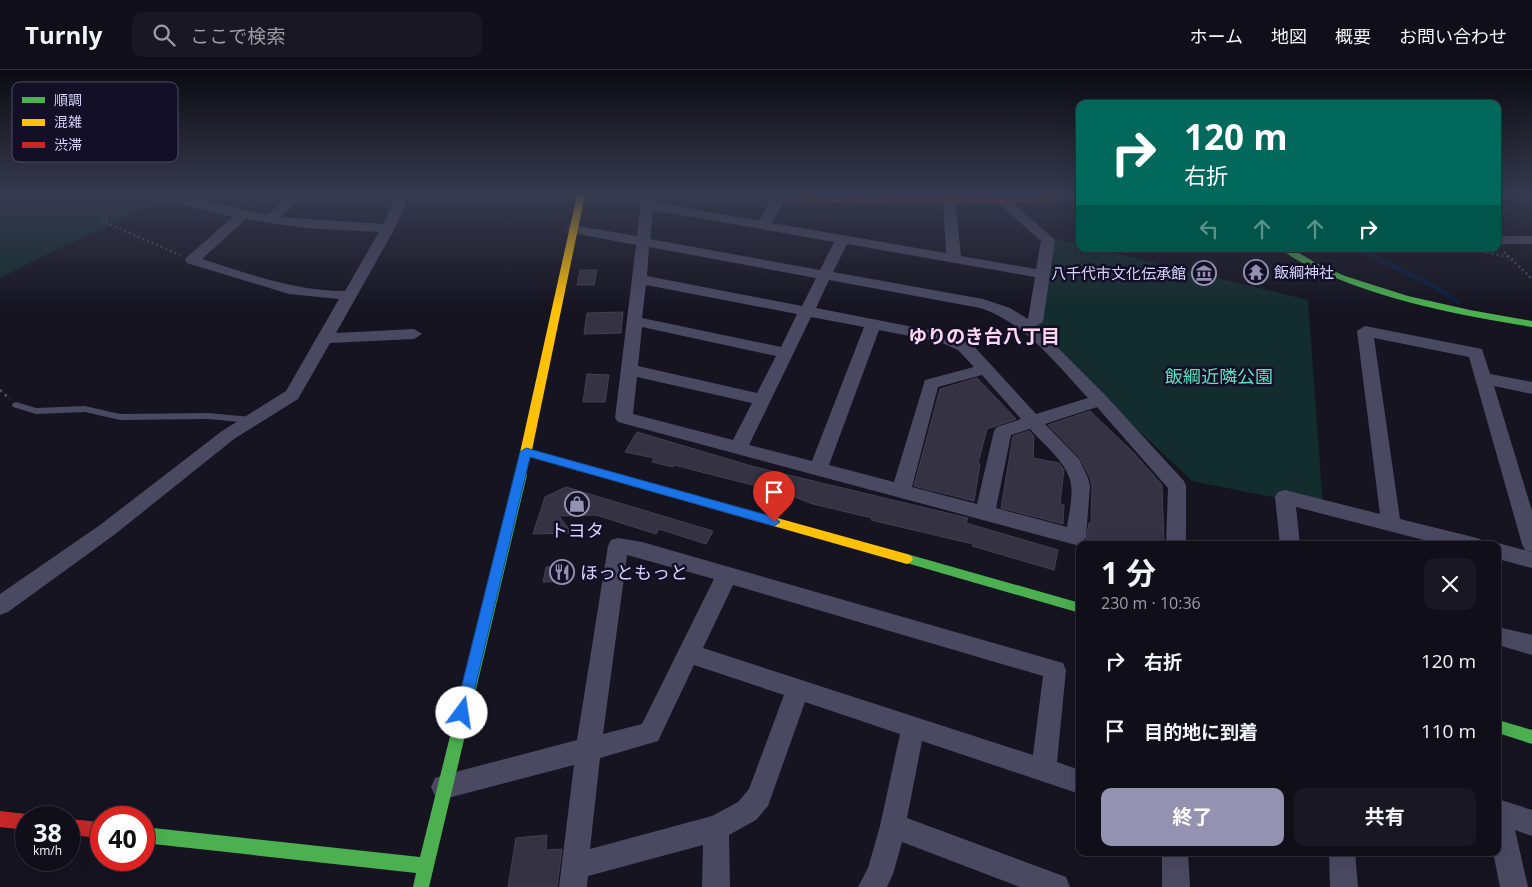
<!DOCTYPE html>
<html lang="ja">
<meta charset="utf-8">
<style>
:root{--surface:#100f19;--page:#191822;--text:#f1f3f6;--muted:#9c9ca2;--line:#302f38;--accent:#9591b1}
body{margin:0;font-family:"Open Sans","Noto Sans JP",sans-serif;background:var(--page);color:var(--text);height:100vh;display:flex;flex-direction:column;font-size:19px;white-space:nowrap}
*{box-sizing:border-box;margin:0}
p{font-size:16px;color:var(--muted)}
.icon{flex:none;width:28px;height:28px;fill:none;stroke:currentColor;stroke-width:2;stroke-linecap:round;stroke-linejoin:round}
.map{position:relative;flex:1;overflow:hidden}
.side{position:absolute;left:1076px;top:471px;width:425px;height:315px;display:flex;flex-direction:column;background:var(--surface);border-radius:10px;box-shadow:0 5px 20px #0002,0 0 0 1px var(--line)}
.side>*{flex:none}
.banner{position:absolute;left:1076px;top:30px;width:425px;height:152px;border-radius:10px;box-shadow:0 5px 20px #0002,0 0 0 1px var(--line);background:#00695c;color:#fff;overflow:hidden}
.speed{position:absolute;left:15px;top:736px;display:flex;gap:10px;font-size:25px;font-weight:700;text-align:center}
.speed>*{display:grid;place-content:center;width:65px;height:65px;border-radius:50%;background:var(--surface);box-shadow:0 5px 20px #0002,0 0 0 1px var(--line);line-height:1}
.speed small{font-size:12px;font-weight:400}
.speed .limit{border:8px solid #d22;background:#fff;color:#111}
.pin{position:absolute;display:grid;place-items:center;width:42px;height:42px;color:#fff;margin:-51px -21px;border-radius:50% 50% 50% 0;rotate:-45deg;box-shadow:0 0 5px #0007}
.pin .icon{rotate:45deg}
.me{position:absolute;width:55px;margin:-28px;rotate:14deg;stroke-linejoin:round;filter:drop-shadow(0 0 4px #0008)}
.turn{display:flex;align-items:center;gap:18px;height:105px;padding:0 25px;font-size:22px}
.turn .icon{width:65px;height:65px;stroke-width:2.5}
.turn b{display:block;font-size:35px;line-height:42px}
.lanes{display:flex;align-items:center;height:48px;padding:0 25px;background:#0003;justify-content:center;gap:25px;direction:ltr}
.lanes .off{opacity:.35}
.round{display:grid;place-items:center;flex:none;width:52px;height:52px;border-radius:10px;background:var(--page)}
.overview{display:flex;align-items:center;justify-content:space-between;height:85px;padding:0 25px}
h1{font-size:30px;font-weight:700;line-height:38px}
.button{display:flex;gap:10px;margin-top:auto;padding:10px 25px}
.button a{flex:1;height:58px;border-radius:10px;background:var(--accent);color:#fff;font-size:20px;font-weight:700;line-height:58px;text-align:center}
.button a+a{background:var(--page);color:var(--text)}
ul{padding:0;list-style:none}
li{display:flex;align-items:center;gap:15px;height:70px;padding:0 25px}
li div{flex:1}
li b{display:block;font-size:19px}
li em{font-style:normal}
header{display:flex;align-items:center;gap:30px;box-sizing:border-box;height:70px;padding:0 25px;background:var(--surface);border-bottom:1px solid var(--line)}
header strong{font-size:24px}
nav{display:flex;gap:28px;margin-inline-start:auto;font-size:18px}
.search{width:350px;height:45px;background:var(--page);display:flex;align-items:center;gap:12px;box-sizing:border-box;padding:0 18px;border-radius:10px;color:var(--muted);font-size:19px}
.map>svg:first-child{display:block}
.green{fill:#132c2d}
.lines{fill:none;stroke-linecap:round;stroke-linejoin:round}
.stream{stroke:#0b1e41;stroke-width:4}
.building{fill:#343243;stroke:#433f54}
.path-far1{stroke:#44505f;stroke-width:2.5;stroke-dasharray:2 3;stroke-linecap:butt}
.path{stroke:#44505f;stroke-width:3;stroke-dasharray:2.5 4;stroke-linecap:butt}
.lane{fill:#4a4962;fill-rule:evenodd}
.street{fill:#4a4962;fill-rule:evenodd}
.fast{fill:#4caf50;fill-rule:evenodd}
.slow{fill:#ffc107;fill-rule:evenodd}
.jam{fill:#c62828;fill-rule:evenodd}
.route{fill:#1a73e8;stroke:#114b97}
.labels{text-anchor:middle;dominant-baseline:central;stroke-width:5;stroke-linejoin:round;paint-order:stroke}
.far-poi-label{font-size:15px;fill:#d9d4ff;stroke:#130f26;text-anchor:start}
.park-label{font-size:18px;fill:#5fe0c0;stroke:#130f26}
.poi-label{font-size:18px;fill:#d9d4ff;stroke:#130f26}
.neighbourhood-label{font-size:19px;font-weight:bold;fill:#ffd6f0;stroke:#130f26}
.key{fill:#130f26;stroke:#4e4a67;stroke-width:1}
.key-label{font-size:14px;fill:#d9d4ff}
</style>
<header>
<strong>Turnly</strong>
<div class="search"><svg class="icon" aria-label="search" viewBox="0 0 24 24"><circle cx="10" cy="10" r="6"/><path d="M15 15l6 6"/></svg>ここで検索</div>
<nav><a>ホーム</a><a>地図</a><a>概要</a><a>お問い合わせ</a></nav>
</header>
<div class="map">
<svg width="1532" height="817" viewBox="0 0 1532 817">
<rect width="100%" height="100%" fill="#161421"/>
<g class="green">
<path d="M 0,125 L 105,125 L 146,136 C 100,165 46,180 0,209 Z"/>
<path d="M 1052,168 L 1080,174 L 1080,179 L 1098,179 L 1308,230 L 1323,437 L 1192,411 L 1025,254 L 1037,253 Z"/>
</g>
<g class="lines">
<path class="stream" d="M 1359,179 L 1430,214 L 1458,232"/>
</g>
<g class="building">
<path d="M 580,200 L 597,200 L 594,215 L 577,215 Z"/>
<path d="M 623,242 L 621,263 L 584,264 L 587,243 Z"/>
<path d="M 587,304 L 609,305 L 605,332 L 583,332 Z"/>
<path d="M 977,308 L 1016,349 L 987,359 L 978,393 L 980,394 L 974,431 L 914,416 L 940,319 Z"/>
<path d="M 1090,341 L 1134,383 L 1162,415 L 1164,475 L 1109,475 L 1086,470 L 1089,453 L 1091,454 L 1092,416 L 1090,408 L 1080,388 L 1048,355 Z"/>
<path d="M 1029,361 L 1034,366 L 1033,388 L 1059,393 L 1064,400 L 1060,434 L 1064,435 L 1063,454 L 1001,438 L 1013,366 Z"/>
<path d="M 637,362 L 755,397 L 968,448 L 966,453 L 1058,480 L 1054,500 L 972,476 L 973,474 L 871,450 L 872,448 L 813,434 L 784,423 L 674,395 L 673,397 L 652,392 L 654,388 L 625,382 Z"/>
<path d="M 566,417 L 713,461 L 706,474 L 659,459 L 656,464 L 596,445 L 559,446 L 572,463 L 533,464 L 545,427 Z"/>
<path d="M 571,496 L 569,511 L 543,512 L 546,497 Z"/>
<path d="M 547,765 L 546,780 L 562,779 L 557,817 L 508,817 L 516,768 Z"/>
</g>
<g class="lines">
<g class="path-far1">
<path d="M 140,125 L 102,151 L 180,185"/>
<path d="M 1467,179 L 1510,187"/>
<path d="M 1504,182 L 1532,209"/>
</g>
<path class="path" d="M 0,320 L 10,329"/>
<path class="lane" d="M 16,332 L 36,338 L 85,336 L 120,344 L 208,343 L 251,347 L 255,350 L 251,353 L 208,349 L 120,350 L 85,342 L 36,344 L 13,337 L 12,335 L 13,333 Z"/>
<g class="street">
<path d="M 160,125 L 180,125 L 267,145 L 289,125 L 303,125 L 280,147 L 383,154 L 397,125 L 409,125 L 395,158 L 336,263 L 414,259 L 422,264 L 414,269 L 330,273 L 298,329 L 234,369 L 114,465 L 8,542 L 0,545 L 0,524 L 100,455 L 222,361 L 286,321 L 339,229 L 289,224 L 187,193 L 185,190 L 187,187 L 233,147 L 161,128 ZM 246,149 L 304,158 L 379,162 L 345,221 C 295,221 249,204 202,189 Z"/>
<path d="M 642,125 L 654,125 L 654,132 L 759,151 L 774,125 L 783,125 L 785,128 L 772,153 L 946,183 L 943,129 L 949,125 L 955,129 L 961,186 L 1036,199 L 1041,171 L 995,130 L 996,127 L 1006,127 L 1055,170 L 1043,252 L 1036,256 L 1106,326 L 1184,411 L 1186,416 L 1186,475 L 1166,475 L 1168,418 L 1097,337 L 1045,354 L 1079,389 L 1088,408 L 1090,416 L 1086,467 L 1083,472 L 1076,475 L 618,352 L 615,348 L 636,175 L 573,163 L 566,159 L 573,155 L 637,166 ZM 653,140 L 834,172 L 820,200 L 650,169 ZM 847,174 L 1035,207 L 1028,249 L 1010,238 L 983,229 L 833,202 ZM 649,177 L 816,208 L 802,236 L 647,206 ZM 829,210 L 980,238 C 1026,253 1056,294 1088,328 L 1036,344 L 970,272 L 944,263 L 816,238 ZM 646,215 L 797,244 L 781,277 L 642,248 ZM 811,247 L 864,257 L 812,391 L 749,375 ZM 642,257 L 776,286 L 757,323 L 638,296 ZM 879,260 L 940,272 L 958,280 L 974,297 L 925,310 L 894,412 L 829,395 ZM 982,305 L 1021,349 L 997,357 L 994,361 L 977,434 L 912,417 L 938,317 ZM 637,307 L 752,333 L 733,370 L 633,344 ZM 1030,359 C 1043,374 1068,393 1071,414 C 1073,427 1069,444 1067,457 L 996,438 L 1011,365 Z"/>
<rect x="1498" y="166" width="34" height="8"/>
<path d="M 1365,256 L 1482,279 L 1490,304 L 1532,312 L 1532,324 L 1494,316 L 1532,441 L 1532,498 L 1498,489 L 1498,475 L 1492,475 L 1498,473 L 1532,482 L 1525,480 L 1522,474 L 1469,287 L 1374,268 L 1400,449 L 1473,467 L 1480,469 L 1483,475 L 1443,475 L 1296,437 L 1300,475 L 1280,475 L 1275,427 L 1278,422 L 1285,420 L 1380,444 L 1357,261 Z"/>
<path d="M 618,468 L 642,472 L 1063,593 L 1066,600 L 1057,692 L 1080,700 L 1080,724 L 922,671 L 907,748 L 1066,807 L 1070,817 L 1020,817 L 902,772 L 893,804 L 887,817 L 858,817 L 868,798 L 880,756 L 900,664 L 805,632 L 768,736 L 756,750 L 729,765 L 730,817 L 702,817 L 703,775 L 588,806 L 587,817 L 559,817 L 574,695 L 444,729 L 435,726 L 431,717 L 435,708 L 444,705 L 577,670 L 608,476 L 611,470 ZM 627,485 L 714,509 L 642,654 L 603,664 ZM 733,515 L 1043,606 L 1033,685 L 703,578 ZM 694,595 L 784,625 L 749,719 L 738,732 L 712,746 L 590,779 L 600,688 L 658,671 Z"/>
<path d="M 1498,557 L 1532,565 L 1532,585 L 1498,575 Z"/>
<path d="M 1498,729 L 1532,740 L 1532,766 L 1515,760 L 1528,817 L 1500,817 L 1493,782 L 1498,782 Z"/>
<path d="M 1162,782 L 1188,782 L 1190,817 L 1162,817 Z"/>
<path d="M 1329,782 L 1355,782 L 1358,817 L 1330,817 Z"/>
</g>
<g class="fast">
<path d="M 1282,179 L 1292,179 L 1316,193 L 1345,206 L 1408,226 L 1470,240 L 1532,251 L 1532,257 C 1460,245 1388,232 1322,202 C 1309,196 1292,189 1282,179 Z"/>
<path d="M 521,401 L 527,405 L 429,817 L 413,817 L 416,803 L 144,773 L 144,757 L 420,787 L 515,405 Z"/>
<path d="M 907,484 L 1080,533 L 1080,543 L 903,492 L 901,489 L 903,486 Z"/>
<path d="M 1498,650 L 1532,660 L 1532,674 L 1498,663 Z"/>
</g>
<path class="slow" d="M 577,125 L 585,125 L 532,380 L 907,484 L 911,486 L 913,489 L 911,492 L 907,494 L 530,387 L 525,408 L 517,408 L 515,405 Z"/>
<g class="jam">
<path d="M 761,125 L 872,129 L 1006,128 L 1078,125 C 1064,135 974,133 953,132 C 890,132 828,135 765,127 Z"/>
<path d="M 0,741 L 26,744 L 32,748 L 26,748 L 26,760 L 0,757 Z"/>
<path d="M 69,749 L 101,752 L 101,768 L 69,765 Z"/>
</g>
</g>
<linearGradient id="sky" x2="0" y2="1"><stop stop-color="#0c0b12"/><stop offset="0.52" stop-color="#363a4e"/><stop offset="1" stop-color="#363a4e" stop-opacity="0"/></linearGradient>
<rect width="1532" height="239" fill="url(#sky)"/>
<path class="route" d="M 526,378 L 774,447 L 780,452 L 774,456 L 530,387 L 469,643 L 467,647 L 462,649 L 457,647 L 455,643 L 520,382 Z"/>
<defs>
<symbol id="temple-ring" viewBox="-11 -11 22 22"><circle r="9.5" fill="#130f26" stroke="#9591b1" stroke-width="1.5"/><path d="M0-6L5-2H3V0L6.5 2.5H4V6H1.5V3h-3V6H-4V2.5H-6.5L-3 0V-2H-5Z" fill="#9591b1"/></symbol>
<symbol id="museum-ring" viewBox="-11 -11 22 22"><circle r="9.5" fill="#130f26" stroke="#9591b1" stroke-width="1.5"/><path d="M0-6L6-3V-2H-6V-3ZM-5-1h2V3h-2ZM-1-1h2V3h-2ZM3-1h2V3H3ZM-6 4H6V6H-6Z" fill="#9591b1"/></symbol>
<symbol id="shop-ring" viewBox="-11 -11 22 22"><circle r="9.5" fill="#130f26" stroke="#9591b1" stroke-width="1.5"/><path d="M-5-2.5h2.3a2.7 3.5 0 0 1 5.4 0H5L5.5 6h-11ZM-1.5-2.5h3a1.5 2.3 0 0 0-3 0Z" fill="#9591b1"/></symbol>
<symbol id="restaurant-ring" viewBox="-11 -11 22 22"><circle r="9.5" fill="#130f26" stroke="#9591b1" stroke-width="1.5"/><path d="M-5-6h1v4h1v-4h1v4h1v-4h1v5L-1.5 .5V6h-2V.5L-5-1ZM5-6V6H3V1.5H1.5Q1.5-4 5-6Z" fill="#9591b1"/></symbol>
</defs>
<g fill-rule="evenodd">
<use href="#temple-ring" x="1242" y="188" width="28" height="28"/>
<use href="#museum-ring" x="1190" y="189" width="28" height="28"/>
<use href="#shop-ring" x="563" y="420" width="28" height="28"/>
<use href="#restaurant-ring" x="548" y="488" width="28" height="28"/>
</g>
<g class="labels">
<g class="far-poi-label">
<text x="1274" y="202">飯綱神社</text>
<text x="1186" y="203" text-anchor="end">八千代市文化伝承館</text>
</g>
<g class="park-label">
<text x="1219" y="306">飯綱近隣公園</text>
</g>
<g class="poi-label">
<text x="577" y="460">トヨタ</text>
<text x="580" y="502" text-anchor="start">ほっともっと</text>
</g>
<g class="neighbourhood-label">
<text x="984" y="266">ゆりのき台八丁目</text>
</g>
</g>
<rect x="12" y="12" width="166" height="80" rx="8" class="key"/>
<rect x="22" y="27" width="23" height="6" fill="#4caf50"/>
<rect x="22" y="49" width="23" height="7" fill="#ffc107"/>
<rect x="22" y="72" width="23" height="6" fill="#c62828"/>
<g class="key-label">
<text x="54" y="35">順調</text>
<text x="54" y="57">混雑</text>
<text x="54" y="80">渋滞</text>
</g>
</svg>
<div class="speed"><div>38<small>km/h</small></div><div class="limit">40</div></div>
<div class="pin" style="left:774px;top:452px;background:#d93025"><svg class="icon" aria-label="arrive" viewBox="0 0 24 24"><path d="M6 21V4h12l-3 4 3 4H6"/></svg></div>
<svg class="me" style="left:462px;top:643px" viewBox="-20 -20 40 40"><circle r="19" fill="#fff"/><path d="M0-13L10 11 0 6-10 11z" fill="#1a73e8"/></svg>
<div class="banner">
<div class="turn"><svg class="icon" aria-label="right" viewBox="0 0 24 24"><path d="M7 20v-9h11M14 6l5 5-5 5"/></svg><div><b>120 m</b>右折</div></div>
<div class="lanes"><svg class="icon off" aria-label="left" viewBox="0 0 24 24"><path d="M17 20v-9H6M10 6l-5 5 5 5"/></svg><svg class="icon off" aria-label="ahead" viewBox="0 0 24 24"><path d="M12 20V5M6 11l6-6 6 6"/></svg><svg class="icon off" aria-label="ahead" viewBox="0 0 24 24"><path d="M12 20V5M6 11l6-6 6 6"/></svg><svg class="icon" aria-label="right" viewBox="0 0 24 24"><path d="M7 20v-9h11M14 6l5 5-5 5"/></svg></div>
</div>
<section class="side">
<div class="overview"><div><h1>1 分</h1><p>230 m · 10:36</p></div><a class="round"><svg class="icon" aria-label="close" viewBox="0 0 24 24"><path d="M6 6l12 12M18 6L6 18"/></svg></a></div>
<ul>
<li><svg class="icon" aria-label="right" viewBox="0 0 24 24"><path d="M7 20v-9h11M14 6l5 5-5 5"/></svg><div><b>右折</b></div><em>120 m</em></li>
<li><svg class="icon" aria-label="arrive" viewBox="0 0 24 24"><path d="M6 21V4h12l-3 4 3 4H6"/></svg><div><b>目的地に到着</b></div><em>110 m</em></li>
</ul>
<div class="button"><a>終了</a><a>共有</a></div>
</section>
</div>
